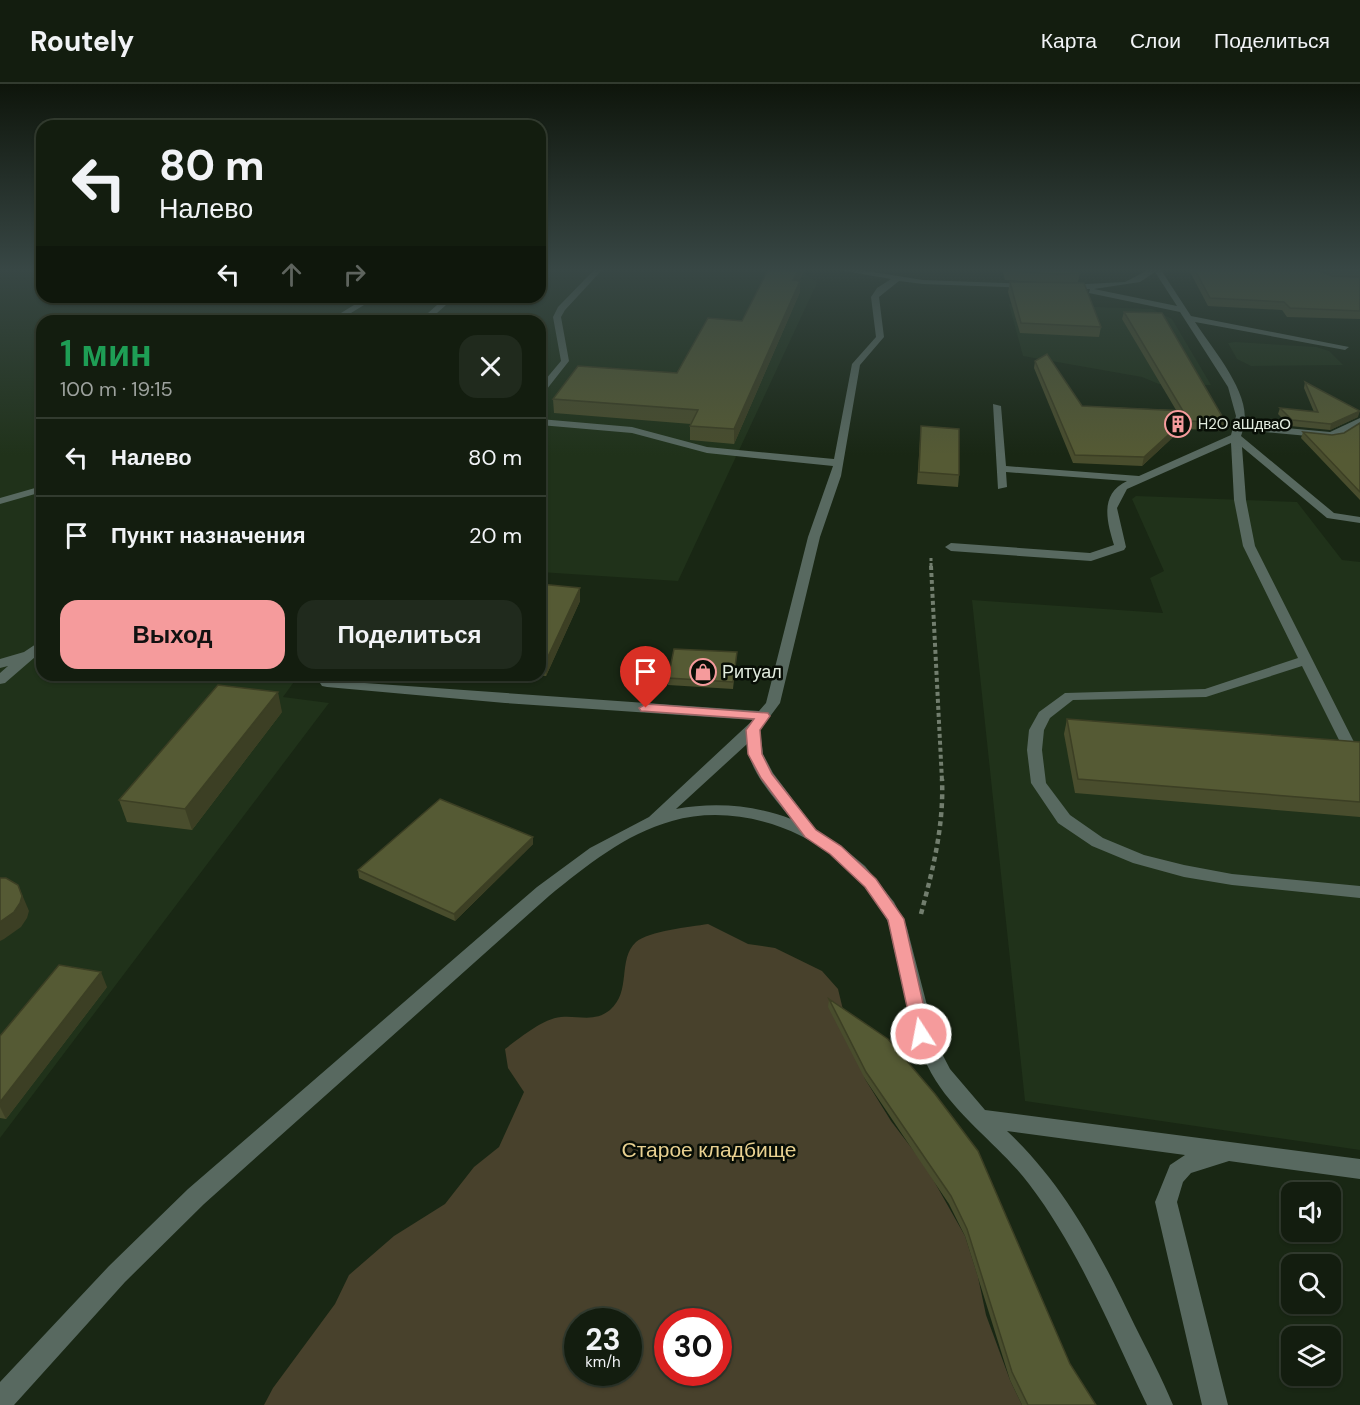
<!DOCTYPE html>
<html lang="ru">
<meta charset="utf-8">
<style>
:root{--surface:#131d0f;--page:#202a1d;--text:#f1f3f6;--muted:#9da29e;--line:#323b2f;--accent:#f59b9c}
body{margin:0;font-family:"DM Sans",sans-serif;background:var(--page);color:var(--text);height:100vh;display:flex;flex-direction:column;font-size:22px;white-space:nowrap}
*{box-sizing:border-box;margin:0}
p{font-size:20px;color:var(--muted)}
.icon{flex:none;width:33px;height:33px;fill:none;stroke:currentColor;stroke-width:2;stroke-linecap:round;stroke-linejoin:round}
.map{position:relative;flex:1;overflow:hidden}
.sheet{position:absolute;left:36px;top:231px;width:510px;height:366px;display:flex;flex-direction:column;background:var(--surface);border-radius:18px;box-shadow:0 2px 4px #0004,0 0 0 2px var(--line)}
.sheet>*{flex:none}
.top-card{position:absolute;left:36px;top:36px;width:510px;height:183px;border-radius:18px;box-shadow:0 2px 4px #0004,0 0 0 2px var(--line);background:#131d0f;color:var(--text);overflow:hidden}
.fabs{position:absolute;left:1281px;top:1098px;display:grid;gap:12px}
.fabs a{display:grid;place-items:center;width:60px;height:60px;border-radius:12px;background:var(--surface);box-shadow:0 2px 4px #0004,0 0 0 2px var(--line);font-size:30px}
.speed{position:absolute;left:564px;top:1224px;display:flex;gap:12px;font-size:30px;font-weight:700;text-align:center}
.speed>*{display:grid;place-content:center;width:78px;height:78px;border-radius:50%;background:var(--surface);box-shadow:0 2px 4px #0004,0 0 0 2px var(--line);line-height:1}
.speed small{font-size:15px;font-weight:400}
.speed .limit{border:9px solid #d22;background:#fff;color:#111}
.pin{position:absolute;display:grid;place-items:center;width:51px;height:51px;color:#fff;margin:-62px -26px;border-radius:50% 50% 50% 0;rotate:-45deg;box-shadow:0 0 6px #0007}
.pin .icon{rotate:45deg}
.me{position:absolute;width:66px;margin:-33px;rotate:349deg;stroke-linejoin:round;filter:drop-shadow(0 0 4px #0008)}
.turn{display:flex;align-items:center;gap:21px;height:126px;padding:0 24px;font-size:27px}
.turn .icon{width:78px;height:78px;stroke-width:2.5}
.turn b{display:block;font-size:42px;line-height:51px}
.lanes{display:flex;align-items:center;height:57px;padding:0 24px;background:#0003;justify-content:center;gap:30px;direction:ltr}
.lanes .off{opacity:.35}
.round{display:grid;place-items:center;flex:none;width:63px;height:63px;border-radius:18px;background:var(--page)}
.summary{display:flex;align-items:center;justify-content:space-between;height:102px;padding:0 24px}
h1{font-size:36px;font-weight:600;line-height:45px;color:#1e9e55}
.button{display:flex;gap:12px;margin-top:auto;padding:12px 24px}
.button a{flex:1;height:69px;border-radius:18px;background:var(--accent);color:#111;font-size:24px;font-weight:600;line-height:69px;text-align:center}
.button a+a{background:var(--page);color:var(--text)}
ul{padding:0;list-style:none}
li{display:flex;align-items:center;gap:18px;height:78px;padding:0 24px;border-top:2px solid var(--line)}
li div{flex:1}
li b{display:block;font-size:22px}
li em{font-style:normal}
header{display:flex;align-items:center;gap:36px;box-sizing:border-box;height:84px;padding:0 30px;background:var(--surface);border-bottom:2px solid var(--line)}
header strong{font-size:28px}
nav{display:flex;gap:33px;margin-inline-start:auto;font-size:21px}
.map>svg:first-child{display:block}
.built{fill:#20321a}
.green{fill:#48412c;fill-rule:evenodd}
.lines{fill:none;stroke-linecap:round;stroke-linejoin:round}
.path-far2{stroke:#727e6e;stroke-width:3;stroke-dasharray:3 2;stroke-linecap:butt}
.path-far1{stroke:#727e6e;stroke-width:4;stroke-dasharray:4 3;stroke-linecap:butt}
.path{stroke:#727e6e;stroke-width:4.5;stroke-dasharray:5 4;stroke-linecap:butt}
.minor{fill:#586960;fill-rule:evenodd}
.wall{fill:#494d2d}
.shaded-wall{fill:#3c3f24}
.building{fill:#555a34;stroke:#3c3f24;stroke-width:1.5}
.route{fill:#f59b9c;stroke:#9f6565;stroke-width:1.5}
.labels{text-anchor:middle;dominant-baseline:central;stroke-width:5;stroke-linejoin:round;paint-order:stroke}
.far-poi-label{font-size:15px;fill:#e2ecdf;stroke:#080e06;text-anchor:start}
.poi-label{font-size:18px;fill:#e2ecdf;stroke:#080e06;text-anchor:start}
.near-park-label{font-size:21px;fill:#e8d090;stroke:#080e06}
</style>
<header>
<strong>Routely</strong>
<nav><a>Карта</a><a>Слои</a><a>Поделиться</a></nav>
</header>
<div class="map">
<svg width="1360" height="1321" viewBox="0 0 1360 1321">
<rect width="100%" height="100%" fill="#192714"/>
<g class="built">
<path d="M 0,186 L 42,186 L 42,213 L 540,213 L 540,186 L 807,186 L 805,189 L 817,199 L 678,497 L 540,488 L 540,237 L 42,237 L 42,591 L 299,591 L 283,613 L 329,619 L 0,1054 Z"/>
<path d="M 1009,220 L 1152,225 L 1172,235 L 1211,301 L 1159,300 L 1142,293 L 1023,272 Z"/>
<path d="M 1235,258 L 1316,263 L 1329,267 L 1343,281 L 1251,282 L 1237,275 L 1228,259 Z"/>
<path d="M 1136,412 L 1297,418 L 1342,476 L 1360,478 L 1360,1066 L 1025,1017 L 972,516 L 1163,529 L 1150,494 L 1164,487 L 1132,415 Z"/>
</g>
<path class="green" d="M 708,840 L 748,860 L 775,864 L 822,887 L 838,905 L 845,934 L 865,995 L 891,1037 L 926,1083 L 965,1152 L 978,1193 L 986,1231 L 1010,1296 L 1022,1321 L 264,1321 L 273,1304 L 335,1220 L 349,1191 L 394,1152 L 445,1120 L 474,1083 L 499,1063 L 524,1008 L 508,984 L 505,965 C 520,954 542,935 561,933 C 577,931 594,939 610,926 C 632,907 617,876 636,858 C 649,847 690,843 708,840 ZM 578,1238 L 628,1238 L 628,1288 L 578,1288 ZM 668,1238 L 718,1238 L 718,1288 L 668,1288 Z"/>
<g class="lines">
<path class="path-far2" d="M 931,474 L 931,483"/>
<path class="path-far1" d="M 931,482 L 942,697"/>
<path class="path" d="M 921,830 C 933,785 944,742 942,695"/>
<g class="minor">
<path d="M 594,186 L 602,186 L 565,226 L 561,233 L 569,277 L 543,310 L 540,311 L 540,302 L 561,277 L 553,233 L 558,223 Z"/>
<path d="M 839,186 L 860,186 L 923,196 L 1028,200 L 1032,202 L 1028,204 L 923,200 L 899,197 L 879,213 L 884,253 L 860,281 L 841,392 L 820,453 L 780,619 L 760,646 L 763,670 L 773,689 L 816,746 L 841,762 L 865,782 L 894,818 L 907,844 L 937,960 L 950,985 L 985,1026 L 1360,1075 L 1360,1095 L 1229,1077 L 1191,1089 L 1183,1098 L 1177,1118 L 1228,1321 L 1202,1321 L 1155,1118 L 1170,1081 L 1185,1071 L 1007,1047 C 1065,1101 1101,1171 1135,1242 C 1148,1268 1162,1294 1173,1321 L 1147,1321 C 1111,1246 1080,1167 1029,1100 C 1001,1063 961,1036 936,997 C 911,957 906,913 895,869 C 892,858 891,846 887,836 C 851,760 752,714 672,737 C 625,750 586,782 549,812 L 204,1120 L 125,1198 L 14,1321 L 0,1321 L 0,1298 L 109,1182 L 188,1105 L 537,803 L 590,764 L 649,733 L 753,636 L 505,619 L 327,603 L 322,602 L 320,599 L 322,596 L 759,627 L 766,619 L 808,453 L 833,382 L 707,369 L 632,349 L 540,341 L 540,335 L 632,343 L 707,363 L 834,375 L 852,280 L 876,253 L 871,213 L 877,204 L 891,195 ZM 747,660 C 749,688 774,713 791,735 C 754,721 715,718 676,725 Z"/>
<path d="M 1148,186 L 1161,186 L 1191,232 L 1349,263 L 1345,266 L 1195,238 C 1211,263 1251,309 1244,340 L 1330,348 L 1360,334 L 1360,341 L 1342,352 L 1330,354 L 1243,346 L 1241,352 L 1334,429 L 1360,433 L 1360,439 L 1327,434 L 1242,363 L 1246,416 L 1255,462 L 1354,658 L 1347,662 L 1340,658 L 1302,582 L 1206,613 L 1073,616 L 1050,634 L 1044,646 L 1042,666 L 1046,699 L 1070,731 L 1103,754 L 1144,771 L 1184,781 L 1232,790 L 1360,802 L 1360,814 L 1232,801 L 1184,793 L 1133,779 L 1092,762 L 1058,739 L 1031,699 L 1027,666 L 1029,646 L 1039,628 L 1065,609 L 1205,605 L 1298,574 L 1243,462 L 1234,416 L 1231,359 L 1127,405 L 1117,424 L 1126,463 L 1124,466 L 1091,477 L 951,467 L 945,463 L 951,459 L 1090,469 L 1114,461 C 1107,438 1099,410 1127,397 L 1006,388 L 1007,403 L 998,405 L 993,320 L 1001,322 L 1006,382 L 1139,392 L 1231,351 L 1236,332 L 1228,303 L 1180,228 L 1089,209 L 1090,205 L 1067,205 L 1063,203 L 1067,201 L 1125,198 ZM 1155,188 L 1177,222 L 1094,205 L 1140,198 Z"/>
<path d="M 367,213 L 377,213 L 338,237 L 328,237 Z"/>
<path d="M 446,213 L 455,213 L 428,237 L 419,237 Z"/>
<path d="M 42,402 L 42,408 L 0,420 L 0,414 Z"/>
<path d="M 42,556 L 42,567 L 5,599 L 0,600 L 0,589 L 8,582 L 0,584 L 0,575 L 24,568 Z"/>
</g>
</g>
<g class="wall">
<path d="M 805,186 L 799,196 L 800,208 L 734,360 L 690,356 L 690,342 L 691,340 L 554,329 L 553,315 L 677,289 Z"/>
<path d="M 1002,186 L 1079,186 L 1080,189 L 1078,198 L 1056,199 L 1005,196 Z"/>
<path d="M 1189,186 L 1360,186 L 1360,235 L 1287,233 L 1282,226 L 1208,222 Z"/>
<path d="M 1010,198 L 1101,243 L 1099,253 L 1020,249 L 1008,208 Z"/>
<path d="M 1124,228 L 1226,339 L 1223,347 L 1187,345 L 1185,342 L 1142,382 L 1073,379 L 1034,284 L 1035,277 L 1082,322 L 1176,326 L 1122,235 Z"/>
<path d="M 1305,298 L 1358,333 L 1330,346 L 1290,342 L 1278,330 L 1280,324 L 1314,328 L 1304,304 Z"/>
<path d="M 1360,339 L 1360,416 L 1301,354 L 1303,348 L 1332,351 L 1344,349 Z"/>
<path d="M 921,342 L 959,391 L 958,403 L 917,400 Z"/>
<path d="M 540,500 L 580,504 L 580,517 L 546,592 L 532,591 L 540,591 Z"/>
<path d="M 737,568 L 733,605 L 668,601 L 668,594 Z"/>
<path d="M 282,628 L 192,746 L 127,738 L 119,716 Z"/>
<path d="M 1067,635 L 1360,658 L 1360,733 L 1075,709 L 1064,650 Z"/>
<path d="M 533,753 L 533,760 L 455,837 L 359,794 L 358,786 Z"/>
<path d="M 107,903 L 6,1035 L 0,1034 L 0,952 Z"/>
<path d="M 829,915 L 1070,1280 L 1096,1321 L 1022,1321 L 1010,1296 L 965,1152 L 949,1120 L 865,995 L 828,923 Z"/>
</g>
<g class="shaded-wall">
<path d="M 799,186 L 805,186 L 793,208 L 793,196 Z"/>
<path d="M 800,197 L 800,208 L 734,360 L 734,345 Z"/>
<path d="M 1360,327 L 1358,333 L 1330,346 L 1331,340 Z"/>
<path d="M 1187,334 L 1185,342 L 1142,382 L 1144,373 Z"/>
<path d="M 580,504 L 580,517 L 546,592 L 545,579 Z"/>
<path d="M 278,608 L 282,628 L 192,746 L 185,725 Z"/>
<path d="M 533,753 L 533,760 L 455,837 L 454,830 Z"/>
<path d="M 18,801 L 29,827 L 27,834 L 21,843 L 4,855 L 0,857 L 0,838 Z"/>
<path d="M 101,888 L 107,903 L 6,1035 L 0,1023 L 0,1018 Z"/>
</g>
<g class="building">
<path d="M 768,186 L 799,186 L 793,196 L 800,197 L 734,345 L 690,342 L 698,326 L 553,315 L 578,282 L 677,289 L 708,234 L 742,237 Z"/>
<path d="M 1006,186 L 1079,186 L 1080,189 L 1058,190 L 1006,187 Z"/>
<path d="M 1195,186 L 1318,186 L 1332,192 L 1360,193 L 1360,227 L 1290,224 L 1284,218 L 1210,214 Z"/>
<path d="M 1010,198 L 1084,199 L 1101,243 L 1021,239 Z"/>
<path d="M 1124,228 L 1162,229 L 1226,339 L 1189,337 L 1187,334 L 1144,373 L 1075,371 L 1035,277 L 1047,270 L 1082,322 L 1183,327 Z"/>
<path d="M 1305,298 L 1360,327 L 1331,340 L 1292,336 L 1280,324 L 1318,328 Z"/>
<path d="M 1360,339 L 1360,408 L 1303,348 L 1332,351 L 1344,349 Z"/>
<path d="M 921,342 L 959,345 L 959,391 L 919,388 Z"/>
<path d="M 540,500 L 580,504 L 545,579 L 540,578 Z"/>
<path d="M 674,565 L 737,568 L 733,598 L 668,594 Z"/>
<path d="M 218,601 L 278,608 L 185,725 L 119,716 Z"/>
<path d="M 1067,635 L 1360,658 L 1360,718 L 1078,695 Z"/>
<path d="M 440,715 L 533,753 L 454,830 L 358,786 Z"/>
<path d="M 0,794 L 6,794 L 18,801 L 22,812 L 20,819 L 14,828 L 0,838 Z"/>
<path d="M 59,881 L 101,888 L 0,1018 L 0,952 Z"/>
<path d="M 829,915 L 888,955 L 935,1010 L 978,1067 L 1070,1280 L 1096,1321 L 1028,1321 L 1012,1288 L 967,1145 L 951,1112 L 866,988 Z"/>
</g>
<linearGradient id="sky" x2="0" y2="1"><stop stop-color="#0e150b"/><stop offset="0.5" stop-color="#384745"/><stop offset="1" stop-color="#384745" stop-opacity="0"/></linearGradient>
<rect width="1360" height="371" fill="url(#sky)"/>
<path class="route" d="M 646,620 L 768,629 L 770,632 L 760,646 L 762,670 L 772,690 L 816,746 L 841,762 L 876,795 L 904,835 L 930,950 L 928,954 L 915,954 L 913,950 L 888,836 L 865,803 L 830,770 L 805,753 L 761,694 L 748,670 L 746,646 L 754,635 L 641,627 L 639,624 Z"/>
<defs>
<symbol id="building-ring" viewBox="-11 -11 22 22"><circle r="9.5" fill="#080e06" stroke="#f59b9c" stroke-width="1.5"/><path d="M-4-6H4V6H1V3H-1V6H-4ZM-2.5-4.3h1.7v1.8h-1.7ZM.8-4.3h1.7v1.8H.8ZM-2.5-1h1.7V.8h-1.7ZM.8-1h1.7V.8H.8Z" fill="#f59b9c"/></symbol>
<symbol id="shop-ring" viewBox="-11 -11 22 22"><circle r="9.5" fill="#080e06" stroke="#f59b9c" stroke-width="1.5"/><path d="M-5-2.5h2.3a2.7 3.5 0 0 1 5.4 0H5L5.5 6h-11ZM-1.5-2.5h3a1.5 2.3 0 0 0-3 0Z" fill="#f59b9c"/></symbol>
</defs>
<g fill-rule="evenodd">
<use href="#building-ring" x="1163" y="325" width="30" height="30"/>
<use href="#shop-ring" x="688" y="573" width="30" height="30"/>
</g>
<g class="labels">
<g class="far-poi-label">
<text x="1198" y="340">H2O аШдваО</text>
</g>
<g class="poi-label">
<text x="722" y="588">Ритуал</text>
</g>
<g class="near-park-label">
<text x="709" y="1066">Старое кладбище</text>
</g>
</g>
</svg>
<div class="fabs">
<a><svg class="icon" aria-label="sound" viewBox="0 0 24 24"><path d="M4 9h4l5-4v14l-5-4H4zM17 9q2 3 0 6"/></svg></a>
<a><svg class="icon" aria-label="search" viewBox="0 0 24 24"><circle cx="10" cy="10" r="6"/><path d="M15 15l6 6"/></svg></a>
<a><svg class="icon" aria-label="layers" viewBox="0 0 24 24"><path d="M12 4l9 5-9 5-9-5zM3 14l9 5 9-5"/></svg></a>
</div>
<div class="speed"><div>23<small>km/h</small></div><div class="limit">30</div></div>
<div class="pin" style="left:646px;top:624px;background:#d93025"><svg class="icon" aria-label="arrive" viewBox="0 0 24 24"><path d="M6 21V4h12l-3 4 3 4H6"/></svg></div>
<svg class="me" style="left:921px;top:950px" viewBox="-20 -20 40 40"><circle r="17" fill="#f59b9c" stroke="#fff" stroke-width="3"/><path d="M0-11L8 9 0 5-8 9z" fill="#fff"/></svg>
<div class="top-card">
<div class="turn"><svg class="icon" aria-label="left" viewBox="0 0 24 24"><path d="M17 20v-9H6M10 6l-5 5 5 5"/></svg><div><b>80 m</b>Налево</div></div>
<div class="lanes"><svg class="icon" aria-label="left" viewBox="0 0 24 24"><path d="M17 20v-9H6M10 6l-5 5 5 5"/></svg><svg class="icon off" aria-label="ahead" viewBox="0 0 24 24"><path d="M12 20V5M6 11l6-6 6 6"/></svg><svg class="icon off" aria-label="right" viewBox="0 0 24 24"><path d="M7 20v-9h11M14 6l5 5-5 5"/></svg></div>
</div>
<section class="sheet">
<div class="summary"><div><h1>1 мин</h1><p>100 m · 19:15</p></div><a class="round"><svg class="icon" aria-label="close" viewBox="0 0 24 24"><path d="M6 6l12 12M18 6L6 18"/></svg></a></div>
<ul>
<li><svg class="icon" aria-label="left" viewBox="0 0 24 24"><path d="M17 20v-9H6M10 6l-5 5 5 5"/></svg><div><b>Налево</b></div><em>80 m</em></li>
<li><svg class="icon" aria-label="arrive" viewBox="0 0 24 24"><path d="M6 21V4h12l-3 4 3 4H6"/></svg><div><b>Пункт назначения</b></div><em>20 m</em></li>
</ul>
<div class="button"><a>Выход</a><a>Поделиться</a></div>
</section>
</div>
